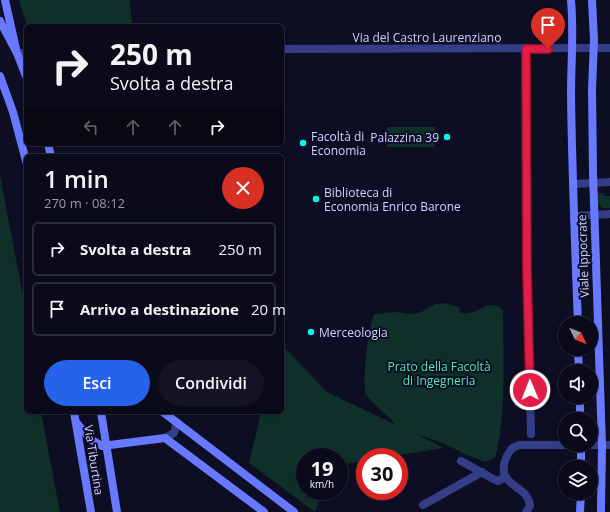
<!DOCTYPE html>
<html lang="it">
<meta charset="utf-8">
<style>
:root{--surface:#0a0a1b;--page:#131324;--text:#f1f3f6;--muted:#999aa3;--line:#2a2b3a;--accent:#2563eb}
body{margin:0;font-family:"Open Sans",sans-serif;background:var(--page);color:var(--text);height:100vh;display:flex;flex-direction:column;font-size:15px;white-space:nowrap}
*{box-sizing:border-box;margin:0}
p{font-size:13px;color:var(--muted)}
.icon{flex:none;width:22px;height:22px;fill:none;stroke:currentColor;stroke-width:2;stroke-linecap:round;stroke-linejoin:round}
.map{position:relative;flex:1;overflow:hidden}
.sheet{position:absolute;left:24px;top:154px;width:260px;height:260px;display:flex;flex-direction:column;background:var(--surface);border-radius:6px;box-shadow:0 1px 3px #0004,0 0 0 1px var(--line)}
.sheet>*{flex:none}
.top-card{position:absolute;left:24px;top:24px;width:260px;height:122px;border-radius:6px;box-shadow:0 1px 3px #0004,0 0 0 1px var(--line);background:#0a0a1b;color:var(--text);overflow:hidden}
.needle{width:26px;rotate:133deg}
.buttons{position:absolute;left:558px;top:316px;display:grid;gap:8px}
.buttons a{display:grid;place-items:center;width:40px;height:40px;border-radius:50%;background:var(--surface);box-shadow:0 1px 3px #0004,0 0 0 1px var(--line);font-size:20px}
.speed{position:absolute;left:296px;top:448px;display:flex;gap:8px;font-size:20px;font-weight:700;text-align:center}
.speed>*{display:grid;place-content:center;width:52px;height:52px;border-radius:50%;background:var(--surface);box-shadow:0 1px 3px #0004,0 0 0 1px var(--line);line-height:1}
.speed small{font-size:10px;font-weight:400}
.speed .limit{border:6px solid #d22;background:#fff;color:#111}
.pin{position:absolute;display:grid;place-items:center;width:34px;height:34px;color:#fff;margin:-41px -17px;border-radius:50% 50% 50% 0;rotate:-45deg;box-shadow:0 0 4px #0007}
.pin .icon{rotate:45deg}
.me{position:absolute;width:44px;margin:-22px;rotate:359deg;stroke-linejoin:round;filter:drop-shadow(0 0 3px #0008)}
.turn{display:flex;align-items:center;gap:14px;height:84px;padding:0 20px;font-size:18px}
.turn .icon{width:52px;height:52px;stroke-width:2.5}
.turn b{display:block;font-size:28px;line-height:34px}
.lanes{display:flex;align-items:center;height:38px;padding:0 20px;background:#0003;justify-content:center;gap:20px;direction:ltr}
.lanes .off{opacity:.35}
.round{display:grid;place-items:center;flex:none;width:42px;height:42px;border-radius:21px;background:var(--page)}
.overview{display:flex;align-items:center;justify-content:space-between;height:68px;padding:0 20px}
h1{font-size:24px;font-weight:600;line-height:30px}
.button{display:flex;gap:8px;margin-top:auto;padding:8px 20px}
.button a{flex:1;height:46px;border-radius:24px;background:var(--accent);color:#fff;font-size:16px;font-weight:600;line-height:46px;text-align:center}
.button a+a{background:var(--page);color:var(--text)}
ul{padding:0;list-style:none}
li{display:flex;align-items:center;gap:12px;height:54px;margin:0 8px 6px;padding:0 12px;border:2px solid var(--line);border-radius:6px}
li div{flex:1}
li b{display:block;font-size:15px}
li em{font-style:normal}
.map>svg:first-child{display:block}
.green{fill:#0f2f29}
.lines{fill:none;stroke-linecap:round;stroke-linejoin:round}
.street{stroke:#343e87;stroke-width:8}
.secondary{stroke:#677aff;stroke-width:8}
.route-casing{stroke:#92132f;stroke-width:10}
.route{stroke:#e11d48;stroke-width:7}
.poi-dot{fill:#00fbed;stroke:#0d0d24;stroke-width:1.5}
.labels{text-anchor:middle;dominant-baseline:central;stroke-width:4;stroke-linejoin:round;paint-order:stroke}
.street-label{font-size:12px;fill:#d0d2ff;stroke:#0d0d24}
.poi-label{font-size:12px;fill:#d0d2ff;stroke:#0d0d24;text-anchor:start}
.park-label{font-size:12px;fill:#53e7ac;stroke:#0d0d24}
</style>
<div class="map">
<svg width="610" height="512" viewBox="0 0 610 512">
<rect width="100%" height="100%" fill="#0d0d24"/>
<g class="green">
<path d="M 19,0 L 130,0 L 132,26 L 27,26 Z"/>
<path d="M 387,127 L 435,127 L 434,147 L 387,147 Z"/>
<path d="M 0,176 L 26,311 L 26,412 L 41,412 L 60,512 L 0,512 Z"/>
<path d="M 598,193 L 604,193 L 605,196 L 610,196 L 610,208 L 602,208 L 598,204 Z"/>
<path d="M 445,303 L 459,307 L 460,313 C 481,317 485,296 503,310 C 503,354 507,416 495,458 L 485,462 L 467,455 L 445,444 L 414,433 L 444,448 L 387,457 L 365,457 L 365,461 L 344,464 L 339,468 L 339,457 L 305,457 L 305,491 L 323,491 L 315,512 L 249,463 L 261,412 L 282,412 L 282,345 L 327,392 L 396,425 C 389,416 372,404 366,394 C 361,385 369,326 374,314 L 397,312 L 411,314 L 419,313 L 436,304 Z"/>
</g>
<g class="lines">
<g class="street">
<path d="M 282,49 L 610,48"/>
<path d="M 526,49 L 527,272 L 531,434"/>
<path d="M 17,53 L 26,53"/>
<path d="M 573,184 L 610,182"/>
<path d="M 574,216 L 610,214"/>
<path d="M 165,438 L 174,433 L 177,422"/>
<path d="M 461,461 L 495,480 L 498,481 L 505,477"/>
<path d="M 423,505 L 482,472"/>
<path d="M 526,512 L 530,506 C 529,484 494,487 506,458 C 509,451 512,447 519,445 L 610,445"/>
</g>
<g class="secondary">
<path d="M 5,0 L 16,49"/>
<path d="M 571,0 C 574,32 571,63 571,94 C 572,171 575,247 578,323"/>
<path d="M 592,0 L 594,40 L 592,90 L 593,172 L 602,445 L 601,512"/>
<path d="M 0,21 L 17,53 L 26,76"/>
<path d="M 0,76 L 13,112 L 26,161"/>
<path d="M 48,144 L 51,156"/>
<path d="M 578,349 L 579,371"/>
<path d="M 580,397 L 580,419"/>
<path d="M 74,412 L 91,512"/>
<path d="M 101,412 L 117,512"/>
<path d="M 163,412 L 294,512"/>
<path d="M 76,422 L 90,439 L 102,446 L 165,438 L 264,512"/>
<path d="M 581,445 L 581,467"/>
<path d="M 580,512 L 581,493"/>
</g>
</g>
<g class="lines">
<defs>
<path id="route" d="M 530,390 L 527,272 L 526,49 L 548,49"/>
</defs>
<use href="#route" class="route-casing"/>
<use href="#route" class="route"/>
</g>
<g class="poi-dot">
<circle cx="447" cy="137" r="4"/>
<circle cx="303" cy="143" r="4"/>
<circle cx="316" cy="199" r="4"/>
<circle cx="311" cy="332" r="4"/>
</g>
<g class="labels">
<g class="street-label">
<text x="427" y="37">Via del Castro Laurenziano</text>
<text transform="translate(583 256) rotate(-92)">Viale Ippocrate</text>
<text transform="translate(94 460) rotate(81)">Via Tiburtina</text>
</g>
<g class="poi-label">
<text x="311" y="136">Facoltà di<tspan x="311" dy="14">Economia</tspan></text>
<text x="439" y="137" text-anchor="end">Palazzina 39</text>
<text x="324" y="192">Biblioteca di<tspan x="324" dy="14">Economia Enrico Barone</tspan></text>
<text x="319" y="332">Merceologia</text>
</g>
<g class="park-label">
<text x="439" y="366">Prato della Facoltà<tspan x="439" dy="14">di Ingegneria</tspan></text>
</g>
</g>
</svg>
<div class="buttons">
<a><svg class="needle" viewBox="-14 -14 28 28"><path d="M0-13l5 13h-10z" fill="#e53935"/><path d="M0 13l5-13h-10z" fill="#999aa3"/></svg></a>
<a><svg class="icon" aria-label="sound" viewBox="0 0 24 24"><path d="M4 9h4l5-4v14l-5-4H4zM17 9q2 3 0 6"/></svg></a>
<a><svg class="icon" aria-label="search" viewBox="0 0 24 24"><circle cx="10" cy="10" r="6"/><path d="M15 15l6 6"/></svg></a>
<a><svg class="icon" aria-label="layers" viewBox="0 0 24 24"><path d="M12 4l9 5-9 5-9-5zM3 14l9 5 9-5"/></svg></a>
</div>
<div class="speed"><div>19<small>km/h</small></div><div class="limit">30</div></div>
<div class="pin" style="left:548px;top:49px;background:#d93025"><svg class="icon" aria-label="arrive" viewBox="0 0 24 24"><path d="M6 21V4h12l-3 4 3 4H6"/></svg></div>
<svg class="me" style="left:530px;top:390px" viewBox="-20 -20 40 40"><circle r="17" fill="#e11d48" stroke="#fff" stroke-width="3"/><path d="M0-11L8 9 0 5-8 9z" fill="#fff"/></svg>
<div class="top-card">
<div class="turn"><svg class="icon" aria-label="right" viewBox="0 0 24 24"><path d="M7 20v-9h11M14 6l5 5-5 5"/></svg><div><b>250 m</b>Svolta a destra</div></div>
<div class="lanes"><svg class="icon off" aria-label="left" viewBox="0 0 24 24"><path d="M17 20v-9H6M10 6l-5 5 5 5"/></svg><svg class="icon off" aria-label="ahead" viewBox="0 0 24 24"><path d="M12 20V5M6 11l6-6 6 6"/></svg><svg class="icon off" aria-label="ahead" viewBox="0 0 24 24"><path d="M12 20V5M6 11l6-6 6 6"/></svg><svg class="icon" aria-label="right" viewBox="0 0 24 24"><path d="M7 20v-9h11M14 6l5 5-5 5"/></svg></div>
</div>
<section class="sheet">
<div class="overview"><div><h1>1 min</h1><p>270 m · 08:12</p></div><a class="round" style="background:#d93025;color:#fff"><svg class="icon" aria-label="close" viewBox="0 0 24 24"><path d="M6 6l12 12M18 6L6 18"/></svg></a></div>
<ul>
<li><svg class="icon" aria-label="right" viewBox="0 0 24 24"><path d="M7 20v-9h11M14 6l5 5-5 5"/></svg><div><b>Svolta a destra</b></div><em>250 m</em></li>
<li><svg class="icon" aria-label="arrive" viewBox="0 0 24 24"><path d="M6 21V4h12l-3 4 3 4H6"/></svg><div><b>Arrivo a destinazione</b></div><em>20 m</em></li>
</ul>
<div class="button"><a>Esci</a><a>Condividi</a></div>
</section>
</div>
